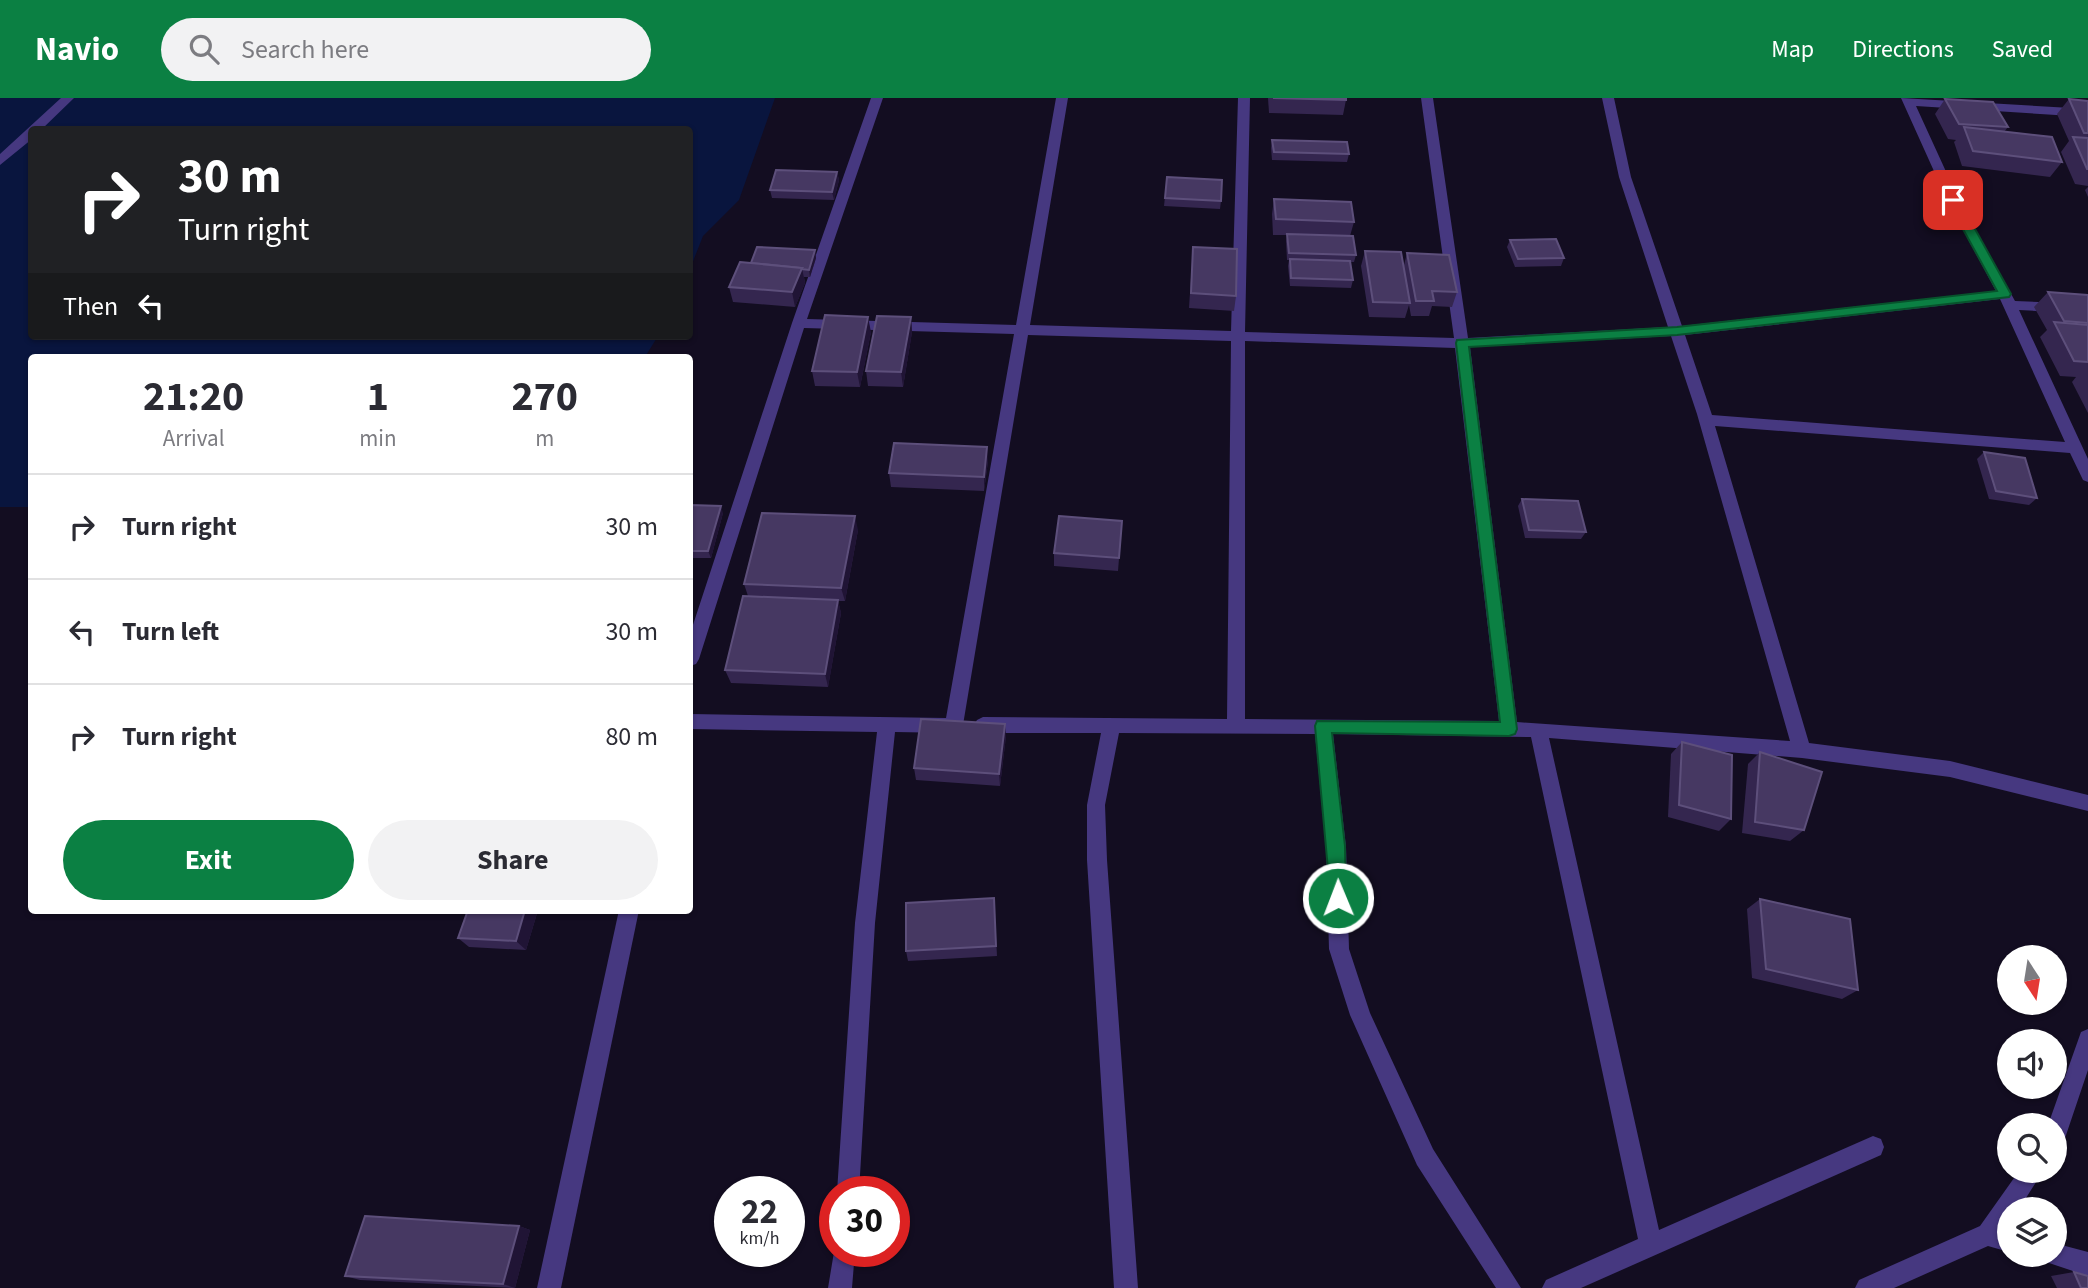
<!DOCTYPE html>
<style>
:root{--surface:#fff;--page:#f2f2f3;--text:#2b2b33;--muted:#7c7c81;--line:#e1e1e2;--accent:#0b8043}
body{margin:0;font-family:"Source Sans 3",sans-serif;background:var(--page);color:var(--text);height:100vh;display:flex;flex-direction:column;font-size:26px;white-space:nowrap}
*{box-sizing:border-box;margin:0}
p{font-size:23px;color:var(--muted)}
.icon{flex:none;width:38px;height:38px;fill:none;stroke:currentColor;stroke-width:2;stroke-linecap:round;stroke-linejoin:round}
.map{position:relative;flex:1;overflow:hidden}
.details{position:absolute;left:28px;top:256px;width:665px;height:560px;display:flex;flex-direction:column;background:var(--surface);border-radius:7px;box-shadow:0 2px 5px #0004}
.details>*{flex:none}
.banner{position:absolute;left:28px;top:28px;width:665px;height:214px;border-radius:7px;box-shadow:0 2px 5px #0004;background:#202124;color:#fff;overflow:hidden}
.needle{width:46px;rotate:168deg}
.controls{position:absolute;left:1997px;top:847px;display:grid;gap:14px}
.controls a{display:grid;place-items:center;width:70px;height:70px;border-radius:50%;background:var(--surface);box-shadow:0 2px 5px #0004;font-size:35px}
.speed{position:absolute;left:714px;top:1078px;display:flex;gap:14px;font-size:35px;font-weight:700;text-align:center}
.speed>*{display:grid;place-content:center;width:91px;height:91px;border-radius:50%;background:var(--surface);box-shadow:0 2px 5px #0004;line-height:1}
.speed small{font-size:18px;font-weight:400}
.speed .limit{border:10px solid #d22;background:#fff;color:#111}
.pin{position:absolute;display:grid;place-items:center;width:60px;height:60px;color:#fff;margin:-30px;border-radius:14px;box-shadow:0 4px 10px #0006}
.me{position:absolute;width:77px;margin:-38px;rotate:359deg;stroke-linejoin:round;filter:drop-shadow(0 0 5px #0008)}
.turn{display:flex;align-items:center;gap:24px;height:147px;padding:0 35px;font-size:32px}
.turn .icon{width:91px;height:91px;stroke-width:2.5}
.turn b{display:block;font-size:49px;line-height:60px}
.then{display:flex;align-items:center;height:66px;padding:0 35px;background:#0003;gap:14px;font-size:26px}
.eta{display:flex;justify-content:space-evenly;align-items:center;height:119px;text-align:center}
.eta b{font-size:42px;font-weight:700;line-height:49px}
.cta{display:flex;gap:14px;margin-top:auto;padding:14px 35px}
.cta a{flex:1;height:80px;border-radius:42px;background:var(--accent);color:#fff;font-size:28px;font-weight:700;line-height:80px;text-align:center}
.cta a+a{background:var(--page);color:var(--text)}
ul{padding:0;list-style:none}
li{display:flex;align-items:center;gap:21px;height:105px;padding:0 35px;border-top:2px solid var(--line)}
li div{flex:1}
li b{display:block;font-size:26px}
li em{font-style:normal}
header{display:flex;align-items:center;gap:42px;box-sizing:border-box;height:98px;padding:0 35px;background:var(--accent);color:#fff}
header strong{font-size:33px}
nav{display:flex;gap:38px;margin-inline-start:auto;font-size:24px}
.search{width:490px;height:63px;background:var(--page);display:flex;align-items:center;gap:18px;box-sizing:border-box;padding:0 24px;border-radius:38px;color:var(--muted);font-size:26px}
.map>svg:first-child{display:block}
.water{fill:#09153e}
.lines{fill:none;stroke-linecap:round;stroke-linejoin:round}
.minor{fill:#463880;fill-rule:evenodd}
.wall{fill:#34264f}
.shaded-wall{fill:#201435}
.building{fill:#463862;stroke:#5d4f7b;stroke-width:2}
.route{fill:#0b8043;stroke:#07532c;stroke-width:2}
</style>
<header>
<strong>Navio</strong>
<div class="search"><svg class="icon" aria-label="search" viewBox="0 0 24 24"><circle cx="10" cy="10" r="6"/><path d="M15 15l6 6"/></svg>Search here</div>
<nav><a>Map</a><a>Directions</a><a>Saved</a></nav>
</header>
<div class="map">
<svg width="2088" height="1190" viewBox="0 0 2088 1190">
<rect width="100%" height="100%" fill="#130d21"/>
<path class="water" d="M 0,0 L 775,0 L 739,102 L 703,138 L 690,171 L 690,32 L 32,32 L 32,238 L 658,238 L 645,259 L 32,259 L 31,409 L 0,409 Z"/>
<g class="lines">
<g class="minor">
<path d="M 61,0 L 74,0 L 41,32 L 32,32 L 32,41 L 0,67 L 0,56 Z"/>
<path d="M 871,0 L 883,0 L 807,221 L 1016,227 L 1056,0 L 1068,0 L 1030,227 L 1231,233 L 1238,0 L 1250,0 L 1245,234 L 1454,240 L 1421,0 L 1433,0 L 1468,240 L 1668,229 L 1619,79 L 1602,0 L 1614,0 L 1631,79 L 1682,228 L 1996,193 L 1947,102 L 1901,0 L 2088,11 L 2088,19 L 1916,8 L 1959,102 L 2015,203 L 2088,206 L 2088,216 L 2019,212 L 2088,361 L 2088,384 L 2083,382 L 2070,355 L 1715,328 L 1809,645 L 1950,663 L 2088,697 L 2088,713 L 1950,679 L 1802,660 L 1549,640 L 1659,1132 L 1873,1038 L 1881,1041 L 1884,1049 L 1881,1057 L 1581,1190 L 1542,1190 L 1546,1182 L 1638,1141 L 1531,639 L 1333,636 L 1346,749 L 1349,851 L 1370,915 L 1433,1051 L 1521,1190 L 1496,1190 L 1417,1067 L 1350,917 L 1329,851 L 1326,749 L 1315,636 L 1119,635 L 1105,707 L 1107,762 L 1138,1190 L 1114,1190 L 1087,762 L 1087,707 L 1101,635 L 983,635 L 977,632 L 974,627 L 977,622 L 983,619 L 1227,621 L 1231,243 L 1028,237 L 963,627 L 960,632 L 954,635 L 895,634 L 875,825 L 859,1094 L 837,1094 L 855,825 L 877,634 L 690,631 L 690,616 L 946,620 L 1014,236 L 804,230 L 699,561 L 696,566 L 690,568 L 690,536 L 792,225 ZM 2000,201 L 2065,344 L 1712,317 L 1685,237 ZM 1671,238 L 1697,316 L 1790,643 L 1517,624 L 1470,249 ZM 1245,243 L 1455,250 L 1499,623 L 1245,621 Z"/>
<path d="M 619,812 L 639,812 L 561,1190 L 537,1190 Z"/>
<path d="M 2088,931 L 2088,972 L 2062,1049 L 2054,1052 L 2054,1027 L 2048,1027 L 2081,934 Z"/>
<path d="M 2019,1073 L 2043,1073 L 2019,1111 L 2009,1111 L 2009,1125 L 2006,1130 L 2009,1132 L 2009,1154 L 1988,1148 L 1894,1190 L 1855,1190 L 1859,1182 L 1980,1128 Z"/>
<path d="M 2054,1145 L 2088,1154 L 2088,1178 L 2046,1164 L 2043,1157 L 2054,1157 Z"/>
<path d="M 835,1148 L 835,1153 L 855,1153 L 852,1190 L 828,1190 Z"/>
</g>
</g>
<g class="wall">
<path d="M 1268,0 L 1346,0 L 1346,2 L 1343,17 L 1269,15 Z"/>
<path d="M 1945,1 L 2008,29 L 2004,34 L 2062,64 L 2050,79 L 1962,68 L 1954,44 L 1956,42 L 1948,41 L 1935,16 Z"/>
<path d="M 2069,1 L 2088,3 L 2088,88 L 2075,86 L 2061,54 L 2069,43 L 2057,16 Z"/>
<path d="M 1272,42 L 1349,56 L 1347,64 L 1272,62 L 1271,50 Z"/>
<path d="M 837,74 L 839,82 L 834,102 L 772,100 L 770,92 Z"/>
<path d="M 1167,79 L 1221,103 L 1220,111 L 1164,108 Z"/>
<path d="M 2088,89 L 2088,99 L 2085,92 Z"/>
<path d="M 1274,101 L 1354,124 L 1350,138 L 1356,157 L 1354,164 L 1350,164 L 1353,182 L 1351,190 L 1290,188 L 1288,168 L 1289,162 L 1287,162 L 1286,143 L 1287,137 L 1273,137 L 1272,116 Z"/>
<path d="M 1510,142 L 1564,160 L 1561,168 L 1515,169 L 1507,149 Z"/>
<path d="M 1193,149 L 1236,198 L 1234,213 L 1189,210 Z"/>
<path d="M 815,152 L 816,160 L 810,179 L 804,179 L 805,185 L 795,209 L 733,204 L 729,189 L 751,165 Z"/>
<path d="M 1365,153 L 1404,167 L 1407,155 L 1457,194 L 1452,209 L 1432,208 L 1429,218 L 1411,218 L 1409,207 L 1405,220 L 1369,219 L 1361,168 Z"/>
<path d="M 2048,194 L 2088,197 L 2088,315 L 2072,284 L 2076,279 L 2060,278 L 2040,239 L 2047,232 L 2034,209 Z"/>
<path d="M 911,219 L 912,234 L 903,289 L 868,288 L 866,273 Z"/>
<path d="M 871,234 L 860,289 L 815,288 L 812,273 Z"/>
<path d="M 1984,354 L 2037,400 L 2029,407 L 1989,401 L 1977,361 Z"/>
<path d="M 988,363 L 984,393 L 891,389 L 889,375 Z"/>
<path d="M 1522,401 L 1586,434 L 1581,441 L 1525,440 L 1518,408 Z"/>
<path d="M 690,407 L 723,415 L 711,460 L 690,460 Z"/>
<path d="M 1122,423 L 1118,473 L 1054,468 L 1054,455 Z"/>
<path d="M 858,432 L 845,503 L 838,503 L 841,515 L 828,589 L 731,585 L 725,572 L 748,498 L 744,486 Z"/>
<path d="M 1006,638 L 1000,688 L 916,682 L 914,670 Z"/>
<path d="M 1682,644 L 1731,721 L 1719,733 L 1668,719 L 1671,656 Z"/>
<path d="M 1760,654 L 1804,732 L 1790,743 L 1742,735 L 1748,666 Z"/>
<path d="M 994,800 L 997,858 L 908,863 L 906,853 Z"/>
<path d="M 1760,801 L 1858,892 L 1842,901 L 1752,880 L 1747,811 Z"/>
<path d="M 468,812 L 538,812 L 526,852 L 469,849 L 458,840 Z"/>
<path d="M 519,1128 L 530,1132 L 515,1190 L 360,1182 L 345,1178 Z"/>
<path d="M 2074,1174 L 2088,1190 L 2057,1190 L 2051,1178 Z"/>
</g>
<g class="shaded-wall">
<path d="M 837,74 L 839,82 L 834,102 L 832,94 Z"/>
<path d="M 815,152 L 816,160 L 810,179 L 809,172 Z"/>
<path d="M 802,170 L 805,185 L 795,209 L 792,194 Z"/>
<path d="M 868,219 L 871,234 L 860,289 L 857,274 Z"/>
<path d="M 911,219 L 912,234 L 903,289 L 901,274 Z"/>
<path d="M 987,349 L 988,363 L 984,393 L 984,379 Z"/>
<path d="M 721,408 L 723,415 L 711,460 L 708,453 Z"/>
<path d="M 855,418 L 858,432 L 845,503 L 841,490 Z"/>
<path d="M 838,502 L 841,515 L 828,589 L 825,576 Z"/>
<path d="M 690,525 L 693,533 L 690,545 Z"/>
<path d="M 1005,626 L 1006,638 L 1000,688 L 999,676 Z"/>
<path d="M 525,812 L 538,812 L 526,852 L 516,843 Z"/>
<path d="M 519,1128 L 530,1132 L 515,1190 L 503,1186 Z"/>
</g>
<g class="building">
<path d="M 1273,0 L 1346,0 L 1346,2 Z"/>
<path d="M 1945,1 L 1993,4 L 2008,29 L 1959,26 Z"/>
<path d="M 2069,1 L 2088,3 L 2088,35 L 2084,35 Z"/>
<path d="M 1964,29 L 2052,39 L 2062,64 L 1973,53 Z"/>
<path d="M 2073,39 L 2088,40 L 2088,71 L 2087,71 Z"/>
<path d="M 1272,42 L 1347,44 L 1349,56 L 1274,54 Z"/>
<path d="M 776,72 L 837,74 L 832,94 L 770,92 Z"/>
<path d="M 1167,79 L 1222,82 L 1221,103 L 1165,100 Z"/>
<path d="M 1274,101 L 1351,104 L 1354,124 L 1276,121 Z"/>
<path d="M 1287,136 L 1353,138 L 1356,157 L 1289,155 Z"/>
<path d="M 1556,141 L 1564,160 L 1518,161 L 1510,142 Z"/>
<path d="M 757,149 L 815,152 L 809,172 L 801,171 L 802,170 L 751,165 Z"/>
<path d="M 1193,149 L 1237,151 L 1236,198 L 1191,195 Z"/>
<path d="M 1365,153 L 1401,154 L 1410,205 L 1373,204 Z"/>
<path d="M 1407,155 L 1449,157 L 1457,194 L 1432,193 L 1434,203 L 1416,203 Z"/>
<path d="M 1290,161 L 1350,163 L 1353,182 L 1291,180 Z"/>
<path d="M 740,164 L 802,170 L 792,194 L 729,189 Z"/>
<path d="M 2048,194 L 2088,197 L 2088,225 L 2064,223 Z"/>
<path d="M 825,217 L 868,219 L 857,274 L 812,273 Z"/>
<path d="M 877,218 L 911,219 L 901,274 L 866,273 Z"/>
<path d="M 2054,224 L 2088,227 L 2088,264 L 2074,263 Z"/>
<path d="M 894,345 L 987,349 L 984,379 L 889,375 Z"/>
<path d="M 1984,354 L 2025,360 L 2037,400 L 1996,393 Z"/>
<path d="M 1522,401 L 1578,403 L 1586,434 L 1529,432 Z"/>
<path d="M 690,407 L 721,408 L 708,453 L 690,453 Z"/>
<path d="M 762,415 L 855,418 L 841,490 L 744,486 Z"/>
<path d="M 1059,418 L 1122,423 L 1119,460 L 1054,455 Z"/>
<path d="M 743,498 L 838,502 L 825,576 L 725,572 Z"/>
<path d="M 921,621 L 1005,626 L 999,676 L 914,670 Z"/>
<path d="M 1682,644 L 1732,657 L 1731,721 L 1679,707 Z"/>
<path d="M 1760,654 L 1822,674 L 1804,732 L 1755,724 Z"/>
<path d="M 994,800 L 996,848 L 906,853 L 906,805 Z"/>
<path d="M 1760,801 L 1850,821 L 1858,892 L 1766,871 Z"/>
<path d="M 468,812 L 525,812 L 516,843 L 458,840 Z"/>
<path d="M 365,1118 L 519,1128 L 503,1186 L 345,1178 Z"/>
<path d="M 2074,1174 L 2088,1178 L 2088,1190 L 2081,1190 Z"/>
</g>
<path class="route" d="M 1953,98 L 1959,102 L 2011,196 L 2009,199 L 1677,237 L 1469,249 L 1517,631 L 1515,636 L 1509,638 L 1332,635 L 1345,748 L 1346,800 L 1344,805 L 1338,808 L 1331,805 L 1315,628 L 1317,623 L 1500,624 L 1456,245 L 1457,242 L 1677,229 L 1997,193 L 1947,102 Z"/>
</svg>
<div class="controls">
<a><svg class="needle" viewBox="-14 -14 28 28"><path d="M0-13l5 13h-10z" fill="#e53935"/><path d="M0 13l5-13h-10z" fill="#7c7c81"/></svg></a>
<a><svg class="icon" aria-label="sound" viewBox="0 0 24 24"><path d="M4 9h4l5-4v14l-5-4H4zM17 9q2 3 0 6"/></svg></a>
<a><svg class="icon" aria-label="search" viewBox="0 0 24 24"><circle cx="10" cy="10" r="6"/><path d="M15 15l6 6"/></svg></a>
<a><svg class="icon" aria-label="layers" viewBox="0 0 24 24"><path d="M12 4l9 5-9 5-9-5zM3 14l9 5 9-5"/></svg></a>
</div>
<div class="speed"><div>22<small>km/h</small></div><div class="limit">30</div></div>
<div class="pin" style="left:1953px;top:102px;background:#d93025"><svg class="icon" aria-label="arrive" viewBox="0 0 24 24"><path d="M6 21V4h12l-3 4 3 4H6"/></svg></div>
<svg class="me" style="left:1338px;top:800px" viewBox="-20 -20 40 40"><circle r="17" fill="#0b8043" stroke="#fff" stroke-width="3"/><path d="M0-11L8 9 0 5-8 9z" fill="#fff"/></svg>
<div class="banner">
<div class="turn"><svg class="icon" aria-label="right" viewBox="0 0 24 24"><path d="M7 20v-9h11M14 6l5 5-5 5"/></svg><div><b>30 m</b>Turn right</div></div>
<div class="then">Then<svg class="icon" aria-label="left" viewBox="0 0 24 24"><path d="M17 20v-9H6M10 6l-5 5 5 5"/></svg></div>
</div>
<section class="details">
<div class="eta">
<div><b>21:20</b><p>Arrival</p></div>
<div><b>1</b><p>min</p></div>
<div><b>270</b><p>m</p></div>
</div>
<ul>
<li><svg class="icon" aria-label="right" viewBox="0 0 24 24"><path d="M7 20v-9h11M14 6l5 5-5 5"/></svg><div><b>Turn right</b></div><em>30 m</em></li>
<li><svg class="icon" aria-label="left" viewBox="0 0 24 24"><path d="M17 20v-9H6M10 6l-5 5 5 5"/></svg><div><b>Turn left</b></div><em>30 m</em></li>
<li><svg class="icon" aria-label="right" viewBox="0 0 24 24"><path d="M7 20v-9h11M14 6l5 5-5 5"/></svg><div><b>Turn right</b></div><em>80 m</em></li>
</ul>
<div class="cta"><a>Exit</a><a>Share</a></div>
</section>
</div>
